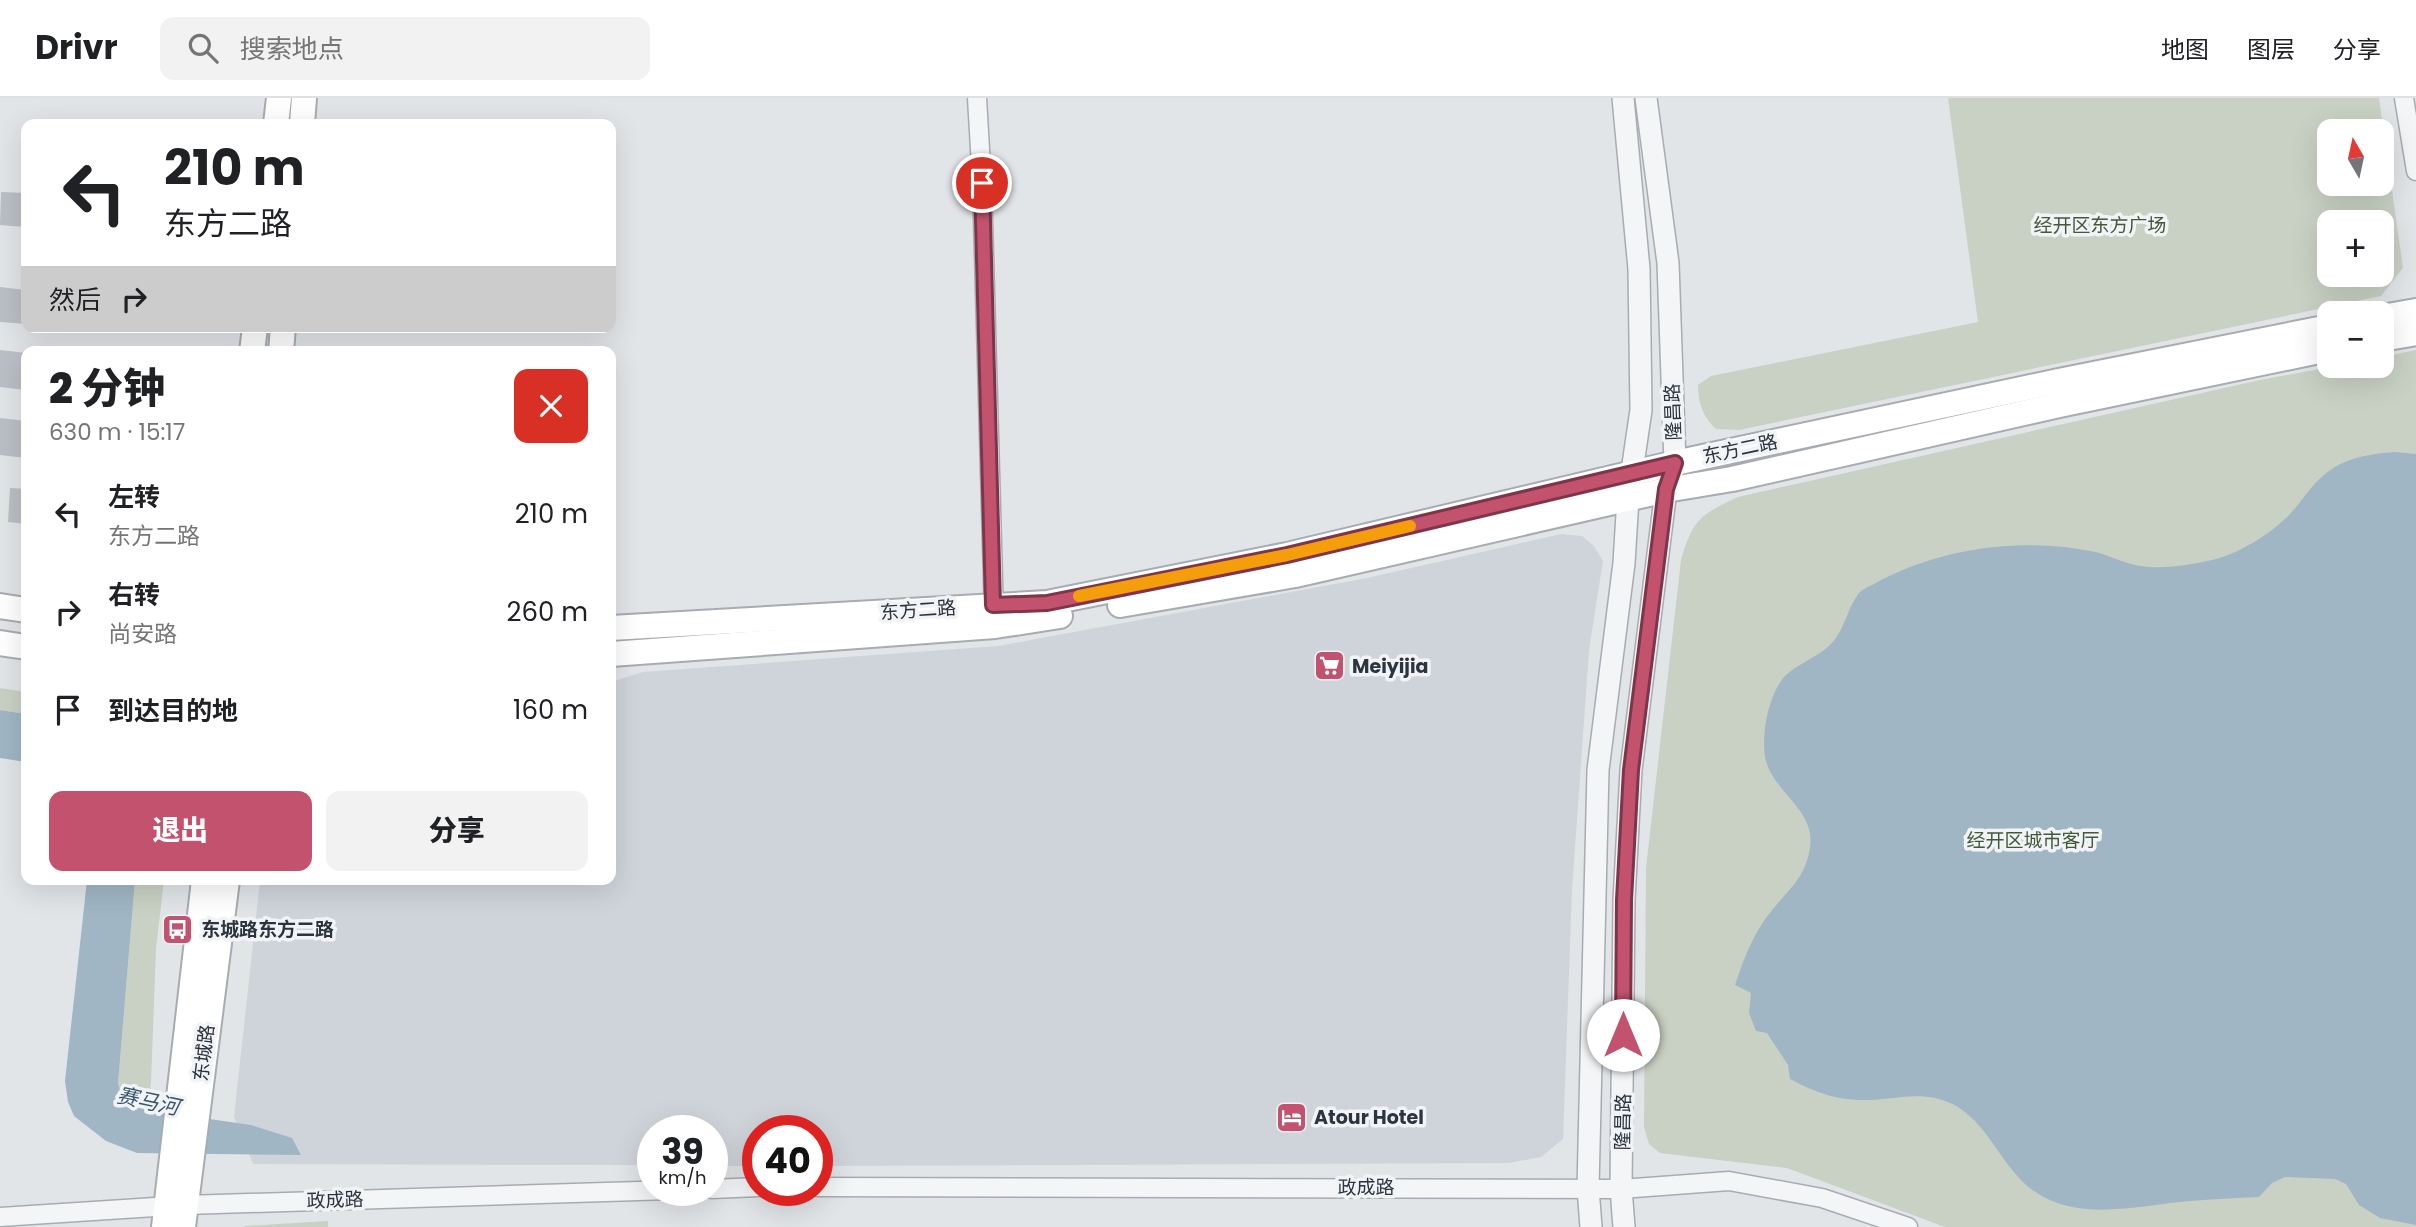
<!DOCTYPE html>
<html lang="zh">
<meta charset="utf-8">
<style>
:root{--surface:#fff;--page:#f2f2f2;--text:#202124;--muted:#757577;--line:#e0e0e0;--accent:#c2526e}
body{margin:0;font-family:Poppins,"Noto Sans SC",sans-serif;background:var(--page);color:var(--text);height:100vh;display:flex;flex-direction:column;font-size:26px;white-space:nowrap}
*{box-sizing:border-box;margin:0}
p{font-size:23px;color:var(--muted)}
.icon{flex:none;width:38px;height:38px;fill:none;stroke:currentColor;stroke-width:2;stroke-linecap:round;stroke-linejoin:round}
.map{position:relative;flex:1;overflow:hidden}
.panel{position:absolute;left:21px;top:248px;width:595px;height:539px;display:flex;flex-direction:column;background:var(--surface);border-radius:14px;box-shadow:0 7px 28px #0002}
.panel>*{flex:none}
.guide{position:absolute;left:21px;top:21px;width:595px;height:214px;border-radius:14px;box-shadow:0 7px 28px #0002;background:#fff;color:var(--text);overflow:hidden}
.needle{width:46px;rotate:351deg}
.tools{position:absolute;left:2317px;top:21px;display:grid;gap:14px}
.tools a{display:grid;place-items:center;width:77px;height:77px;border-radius:14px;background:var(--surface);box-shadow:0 7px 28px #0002;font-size:35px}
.speed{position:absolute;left:637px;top:1017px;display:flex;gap:14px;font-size:35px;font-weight:700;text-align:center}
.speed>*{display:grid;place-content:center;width:91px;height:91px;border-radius:50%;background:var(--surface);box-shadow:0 7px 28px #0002;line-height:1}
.speed small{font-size:18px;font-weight:400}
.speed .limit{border:10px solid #d22;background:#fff;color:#111}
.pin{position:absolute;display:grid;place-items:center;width:60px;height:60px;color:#fff;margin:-30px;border:4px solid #fff;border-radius:50%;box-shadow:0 2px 7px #0007}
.me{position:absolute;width:77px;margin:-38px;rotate:0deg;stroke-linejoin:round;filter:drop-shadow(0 0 5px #0008)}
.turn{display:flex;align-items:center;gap:24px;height:147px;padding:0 28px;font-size:32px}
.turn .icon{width:91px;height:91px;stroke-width:2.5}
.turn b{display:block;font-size:49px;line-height:60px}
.then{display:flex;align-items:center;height:66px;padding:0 28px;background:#0003;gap:14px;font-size:26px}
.round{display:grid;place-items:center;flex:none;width:74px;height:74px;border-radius:14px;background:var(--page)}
.head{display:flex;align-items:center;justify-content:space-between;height:119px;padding:0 28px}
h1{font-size:42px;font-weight:800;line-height:52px}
.primary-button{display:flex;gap:14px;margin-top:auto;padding:14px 28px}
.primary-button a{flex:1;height:80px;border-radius:14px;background:var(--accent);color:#fff;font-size:28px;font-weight:800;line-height:80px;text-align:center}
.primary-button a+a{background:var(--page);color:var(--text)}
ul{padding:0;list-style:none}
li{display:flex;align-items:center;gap:21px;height:98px;padding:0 28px}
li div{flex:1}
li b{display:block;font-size:26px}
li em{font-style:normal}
header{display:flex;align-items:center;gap:42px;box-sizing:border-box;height:98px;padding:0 35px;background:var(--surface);border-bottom:2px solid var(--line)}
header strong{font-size:33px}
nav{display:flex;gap:38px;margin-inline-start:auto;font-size:24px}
.search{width:490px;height:63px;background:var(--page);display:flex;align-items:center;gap:18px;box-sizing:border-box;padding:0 24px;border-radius:14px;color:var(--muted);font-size:26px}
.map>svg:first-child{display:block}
.built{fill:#cfd4da}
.green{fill:#c8d1c3;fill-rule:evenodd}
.water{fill:#a0b6c5}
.building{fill:#b9bfc5}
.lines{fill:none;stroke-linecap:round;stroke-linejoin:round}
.minor-casing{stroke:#a7acb2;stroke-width:21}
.tertiary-casing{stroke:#a7acb2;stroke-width:24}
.secondary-casing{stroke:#a7acb2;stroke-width:28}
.minor{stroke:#f3f5f7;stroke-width:18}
.tertiary{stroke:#f3f5f7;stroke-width:21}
.secondary{stroke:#fff;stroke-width:24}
.route-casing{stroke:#7e3548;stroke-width:18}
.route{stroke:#c2526e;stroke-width:12}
.slow{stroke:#f59e0b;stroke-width:12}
.labels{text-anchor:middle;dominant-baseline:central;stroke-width:7;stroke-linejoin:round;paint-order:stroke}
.park-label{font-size:19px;fill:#43593a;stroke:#f1f3f6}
.street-label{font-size:19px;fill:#2b343f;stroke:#f1f3f6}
.poi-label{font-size:19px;font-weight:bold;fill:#2b343f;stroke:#f1f3f6;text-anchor:start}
.water-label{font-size:21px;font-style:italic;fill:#39566f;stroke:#f1f3f6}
</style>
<header>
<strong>Drivr</strong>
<div class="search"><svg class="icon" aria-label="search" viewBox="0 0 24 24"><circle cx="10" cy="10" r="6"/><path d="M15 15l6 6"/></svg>搜索地点</div>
<nav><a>地图</a><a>图层</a><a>分享</a></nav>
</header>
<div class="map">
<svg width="2416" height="1129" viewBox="0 0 2416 1129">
<rect width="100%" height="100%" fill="#e1e5e8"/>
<path class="built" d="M 1561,436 L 1582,438 L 1594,448 L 1603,463 L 1589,552 L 1572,792 L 1563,1041 L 1541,1059 L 1509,1065 L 817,1068 L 817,1032 L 758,1032 L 758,1068 L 712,1068 L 712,1032 L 653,1032 L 653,1067 L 253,1066 L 234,1019 L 260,782 L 611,782 L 611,584 L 643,574 L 998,548 L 1367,480 Z"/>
<g class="green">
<path d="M 1948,0 L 2379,0 L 2403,170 L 2381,198 L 1739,332 L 1716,331 C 1703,319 1698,305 1698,287 L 1711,278 L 1978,224 ZM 2329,33 L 2382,33 L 2382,86 L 2329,86 ZM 2329,124 L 2382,124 L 2382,177 L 2329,177 Z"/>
<path d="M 2416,252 L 2416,1129 L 1945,1129 L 1787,1070 L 1660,1055 L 1649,1046 L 1644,1029 L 1646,770 L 1681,462 C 1693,421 1700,417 1738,399 L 2260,282 L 2335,268 L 2382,268 L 2382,259 Z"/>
<path d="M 0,590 L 26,594 L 26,616 L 0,612 Z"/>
<path d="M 135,782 L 164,782 L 156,851 L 151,984 L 147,1012 L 125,1005 L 118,986 Z"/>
<path d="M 328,1123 L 328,1129 L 244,1129 L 245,1128 Z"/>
</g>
<g class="water">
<path d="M 2394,354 L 2416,356 L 2416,1127 L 2380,1120 L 2359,1107 L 2346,1086 L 2335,1081 L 2285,1079 L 2272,1085 L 2259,1099 C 2236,1100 2213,1101 2190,1103 C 2139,1107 2080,1125 2034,1093 C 1996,1066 1986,1011 1935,1000 C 1912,995 1889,1002 1866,1002 C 1835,1002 1817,995 1790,981 L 1788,967 L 1767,935 L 1756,933 L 1749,915 L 1751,895 L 1735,887 C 1743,863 1753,836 1769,816 C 1787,792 1805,782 1810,750 C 1816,712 1775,696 1766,663 C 1760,640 1768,596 1785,578 C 1797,566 1816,560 1829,548 C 1844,534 1846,514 1857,498 C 1860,492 1868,489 1874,486 C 1910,466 1953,453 1995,449 C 2026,446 2059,447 2090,453 C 2105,455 2120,464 2135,467 C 2158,472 2180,468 2203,464 C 2234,459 2269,438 2290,416 C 2303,402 2313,384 2329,373 C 2348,359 2372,356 2394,354 Z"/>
<path d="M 0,612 L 26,616 L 26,664 L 0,660 Z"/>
<path d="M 87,782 L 135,782 L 118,986 L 125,1005 L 147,1012 L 251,1027 L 292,1040 L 301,1057 L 137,1055 L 106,1043 L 74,1018 L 68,1004 L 65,983 Z"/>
</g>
<g class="building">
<path d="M 1,94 L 26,95 L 26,129 L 0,127 Z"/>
<path d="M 0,189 L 26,192 L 26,226 L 0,224 Z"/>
<path d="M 0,252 L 26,255 L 26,292 L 0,289 Z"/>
<path d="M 0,320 L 26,323 L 26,360 L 0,357 Z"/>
<path d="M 10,390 L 26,391 L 26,426 L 8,424 Z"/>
</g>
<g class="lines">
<defs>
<g id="minor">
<path d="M 977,0 L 982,85 L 994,518"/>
<path d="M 2404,0 L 2416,73"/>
<path d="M 817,1089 L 1621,1091 L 1729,1083 L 1822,1100 L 1908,1129"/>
<path d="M 712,1091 L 758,1089"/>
<path d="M 0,1119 L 186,1107 L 671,1092"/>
</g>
<g id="tertiary">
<path d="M 1591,1129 L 1588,1090 L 1598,672 L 1624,465 L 1628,400 L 1641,312 L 1639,171 L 1623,0"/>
<path d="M 1624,1129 L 1621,1091 L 1624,802 L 1631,672 L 1666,392 L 1675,365 L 1668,165 L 1646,0"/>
</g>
<g id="secondary">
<path d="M 276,26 L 279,0"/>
<path d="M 302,26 L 304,0"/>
<path d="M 2382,219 L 2416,213"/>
<path d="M 2382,241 L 2416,235"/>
<path d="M 252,254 L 255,229"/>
<path d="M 281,254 L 283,229"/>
<path d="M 1120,507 L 1295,477 L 1666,392 L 1732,381 L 2059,307 L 2329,251"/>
<path d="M 0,508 L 26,512"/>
<path d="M 611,530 L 1047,505 L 1287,457 L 1675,365 L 2059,283 L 2329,229"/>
<path d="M 0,545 L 26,549"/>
<path d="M 611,556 L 995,528 L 1060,518"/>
<path d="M 164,1129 L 204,782"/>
<path d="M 183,1129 L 227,782"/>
</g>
</defs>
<use href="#minor" class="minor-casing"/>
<use href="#tertiary" class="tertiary-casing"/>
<use href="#secondary" class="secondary-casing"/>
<use href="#minor" class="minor"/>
<use href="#tertiary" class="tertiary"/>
<use href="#secondary" class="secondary"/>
</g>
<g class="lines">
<defs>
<path id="route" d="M 982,85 L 993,507 L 1047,505 L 1287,457 L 1675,365 L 1666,391 L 1631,672 L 1624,802 L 1623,937"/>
</defs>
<use href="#route" class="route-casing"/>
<use href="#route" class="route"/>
<path class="slow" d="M 1079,498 L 1287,457 L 1410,428"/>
</g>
<defs>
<symbol id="supermarket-square" viewBox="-11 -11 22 22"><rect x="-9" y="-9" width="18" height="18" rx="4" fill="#c2526e" stroke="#f1f3f6"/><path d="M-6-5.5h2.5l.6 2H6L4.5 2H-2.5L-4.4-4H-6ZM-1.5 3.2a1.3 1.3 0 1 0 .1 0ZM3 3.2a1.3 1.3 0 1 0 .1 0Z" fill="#fff"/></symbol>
<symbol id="bus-square" viewBox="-11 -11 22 22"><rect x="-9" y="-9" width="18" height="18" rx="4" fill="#c2526e" stroke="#f1f3f6"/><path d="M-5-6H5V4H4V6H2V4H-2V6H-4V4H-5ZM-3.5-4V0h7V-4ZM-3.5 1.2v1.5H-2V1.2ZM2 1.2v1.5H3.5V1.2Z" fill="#fff"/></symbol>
<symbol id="hotel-square" viewBox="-11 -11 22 22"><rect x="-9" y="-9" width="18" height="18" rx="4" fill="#c2526e" stroke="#f1f3f6"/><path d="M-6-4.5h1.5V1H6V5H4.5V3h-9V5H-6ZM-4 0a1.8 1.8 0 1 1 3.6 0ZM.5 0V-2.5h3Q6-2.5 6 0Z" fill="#fff"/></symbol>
</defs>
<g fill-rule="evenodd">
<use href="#supermarket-square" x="1312" y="550" width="35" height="35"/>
<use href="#bus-square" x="160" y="814" width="35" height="35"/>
<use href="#hotel-square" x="1274" y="1002" width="35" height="35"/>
</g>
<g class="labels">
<g class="park-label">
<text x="2100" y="127">经开区东方广场</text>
<text x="2033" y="742">经开区城市客厅</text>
</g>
<g class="street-label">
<text transform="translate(1673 314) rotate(-92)">隆昌路</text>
<text transform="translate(1740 351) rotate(-12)">东方二路</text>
<text transform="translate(918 512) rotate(-4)">东方二路</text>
<text transform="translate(204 955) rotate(-83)">东城路</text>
<text transform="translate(1623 1024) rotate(-89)">隆昌路</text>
<text x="1366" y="1089">政成路</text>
<text transform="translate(335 1102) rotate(-2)">政成路</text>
</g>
<g class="poi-label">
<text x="1352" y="568">Meiyijia</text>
<text x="201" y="831">东城路东方二路</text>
<text x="1314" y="1019">Atour Hotel</text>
</g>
<g class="water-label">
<text transform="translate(148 1003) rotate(12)">赛马河</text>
</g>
</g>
</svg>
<div class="tools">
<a><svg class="needle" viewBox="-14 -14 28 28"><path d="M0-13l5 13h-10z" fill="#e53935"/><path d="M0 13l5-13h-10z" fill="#757577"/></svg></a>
<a>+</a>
<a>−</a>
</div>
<div class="speed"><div>39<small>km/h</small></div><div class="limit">40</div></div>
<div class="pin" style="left:982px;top:85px;background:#d93025"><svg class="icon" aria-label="arrive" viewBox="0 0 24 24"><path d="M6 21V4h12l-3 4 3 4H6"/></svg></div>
<svg class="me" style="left:1623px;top:937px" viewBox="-20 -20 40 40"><circle r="19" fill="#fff"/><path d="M0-13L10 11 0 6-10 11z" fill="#c2526e"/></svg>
<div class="guide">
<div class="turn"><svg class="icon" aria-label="left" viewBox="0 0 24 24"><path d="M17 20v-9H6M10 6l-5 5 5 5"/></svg><div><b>210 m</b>东方二路</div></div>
<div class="then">然后<svg class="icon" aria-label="right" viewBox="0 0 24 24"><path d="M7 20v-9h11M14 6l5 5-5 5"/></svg></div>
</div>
<section class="panel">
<div class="head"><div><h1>2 分钟</h1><p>630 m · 15:17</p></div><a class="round" style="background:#d93025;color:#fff"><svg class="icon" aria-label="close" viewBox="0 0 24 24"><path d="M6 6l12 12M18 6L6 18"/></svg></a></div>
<ul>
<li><svg class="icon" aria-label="left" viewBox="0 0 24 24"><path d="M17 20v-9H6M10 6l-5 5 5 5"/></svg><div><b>左转</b><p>东方二路</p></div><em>210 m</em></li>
<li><svg class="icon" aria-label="right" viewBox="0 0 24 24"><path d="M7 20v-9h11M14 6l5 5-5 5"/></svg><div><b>右转</b><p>尚安路</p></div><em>260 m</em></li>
<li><svg class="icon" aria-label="arrive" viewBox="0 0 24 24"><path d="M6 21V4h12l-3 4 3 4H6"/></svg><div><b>到达目的地</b></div><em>160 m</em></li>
</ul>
<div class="primary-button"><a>退出</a><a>分享</a></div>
</section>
</div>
